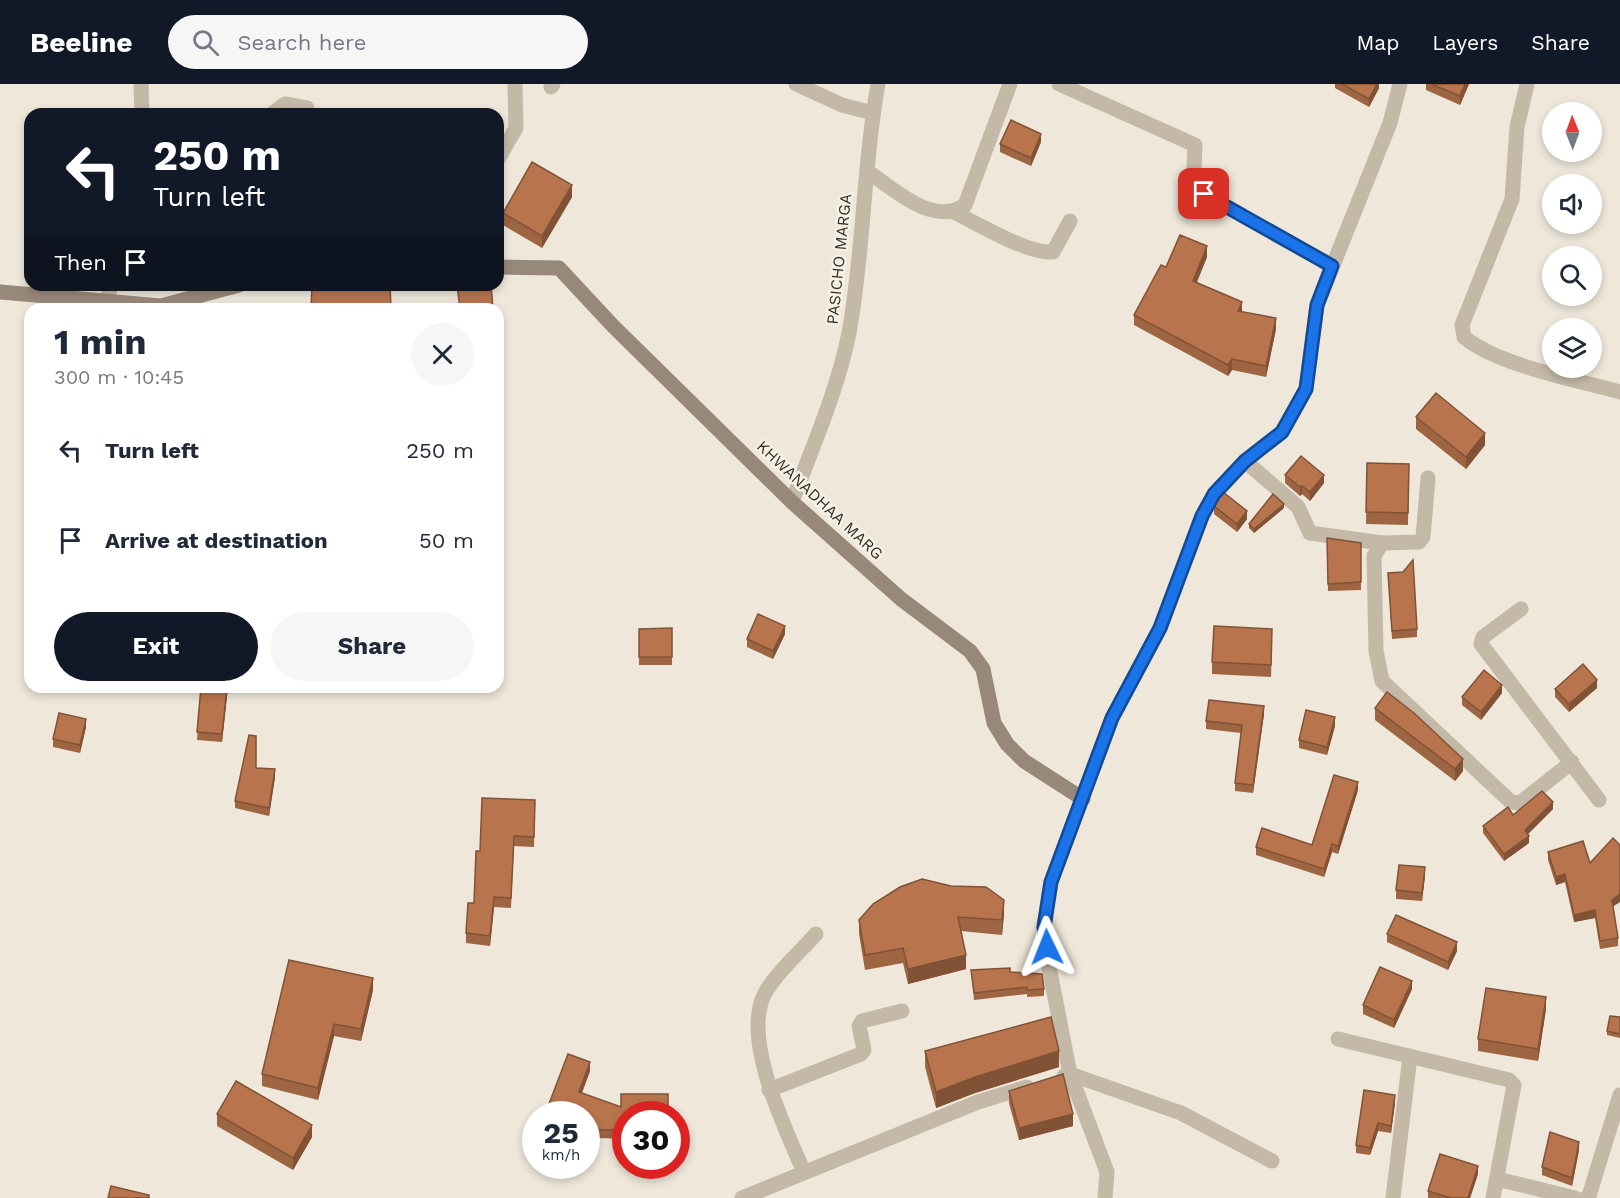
<!DOCTYPE html>
<meta charset="utf-8">
<style>
:root{--surface:#fff;--page:#f6f6f7;--text:#1f2937;--muted:#747a83;--accent:#111827}
body{margin:0;font-family:"Work Sans",sans-serif;background:var(--page);color:var(--text);height:100vh;display:flex;flex-direction:column;font-size:22px;white-space:nowrap}
*{box-sizing:border-box;margin:0}
p{font-size:20px;color:var(--muted)}
.icon{flex:none;width:33px;height:33px;fill:none;stroke:currentColor;stroke-width:2;stroke-linecap:round;stroke-linejoin:round}
.map{position:relative;flex:1;overflow:hidden}
.drawer{position:absolute;left:24px;top:219px;width:480px;height:390px;display:flex;flex-direction:column;background:var(--surface);border-radius:18px;box-shadow:0 3px 9px #0003}
.drawer>*{flex:none}
.top-card{position:absolute;left:24px;top:24px;width:480px;height:183px;border-radius:18px;box-shadow:0 3px 9px #0003;background:#111827;color:#fff;overflow:hidden}
.needle{width:39px;rotate:359deg}
.tools{position:absolute;left:1542px;top:18px;display:grid;gap:12px}
.tools a{display:grid;place-items:center;width:60px;height:60px;border-radius:50%;background:var(--surface);box-shadow:0 3px 9px #0003;font-size:30px}
.speed{position:absolute;left:522px;top:1017px;display:flex;gap:12px;font-size:30px;font-weight:700;text-align:center}
.speed>*{display:grid;place-content:center;width:78px;height:78px;border-radius:50%;background:var(--surface);box-shadow:0 3px 9px #0003;line-height:1}
.speed small{font-size:15px;font-weight:400}
.speed .limit{border:9px solid #d22;background:#fff;color:#111}
.pin{position:absolute;display:grid;place-items:center;width:51px;height:51px;color:#fff;margin:-26px;border-radius:12px;box-shadow:0 3px 9px #0006}
.me{position:absolute;width:66px;margin:-33px;rotate:358deg;stroke-linejoin:round;filter:drop-shadow(0 0 4px #0008)}
.turn{display:flex;align-items:center;gap:21px;height:126px;padding:0 30px;font-size:27px}
.turn .icon{width:78px;height:78px;stroke-width:2.5}
.turn b{display:block;font-size:42px;line-height:51px}
.then{display:flex;align-items:center;height:57px;padding:0 30px;background:#0003;gap:12px;font-size:22px}
.round{display:grid;place-items:center;flex:none;width:63px;height:63px;border-radius:32px;background:var(--page)}
.headline{display:flex;align-items:center;justify-content:space-between;height:102px;padding:0 30px}
h1{font-size:36px;font-weight:700;line-height:45px}
.cta{display:flex;gap:12px;margin-top:auto;padding:12px 30px}
.cta a{flex:1;height:69px;border-radius:36px;background:var(--accent);color:#fff;font-size:24px;font-weight:700;line-height:69px;text-align:center}
.cta a+a{background:var(--page);color:var(--text)}
ul{padding:0;list-style:none}
li{display:flex;align-items:center;gap:18px;height:90px;padding:0 30px}
li div{flex:1}
li b{display:block;font-size:22px}
li em{font-style:normal}
header{display:flex;align-items:center;gap:36px;box-sizing:border-box;height:84px;padding:0 30px;background:var(--accent);color:#fff}
header strong{font-size:28px}
nav{display:flex;gap:33px;margin-inline-start:auto;font-size:21px}
.search{width:420px;height:54px;background:var(--page);display:flex;align-items:center;gap:15px;box-sizing:border-box;padding:0 21px;border-radius:33px;color:var(--muted);font-size:22px}
.map>svg:first-child{display:block}
.lines{fill:none;stroke-linecap:round;stroke-linejoin:round}
.street{stroke:#c4b8a7;stroke-width:15}
.secondary{stroke:#988879;stroke-width:15}
.wall{fill:#9e6542}
.shaded-wall{fill:#815236}
.building{fill:#b8754d;stroke:#815236;stroke-width:1.5}
.route-casing{stroke:#114b97;stroke-width:15}
.route{stroke:#1a73e8;stroke-width:10}
.labels{text-anchor:middle;dominant-baseline:central;stroke-width:5;stroke-linejoin:round;paint-order:stroke}
.street-label{font-size:16px;fill:#322c27;stroke:#f6f1e5}
</style>
<header>
<strong>Beeline</strong>
<div class="search"><svg class="icon" aria-label="search" viewBox="0 0 24 24"><circle cx="10" cy="10" r="6"/><path d="M15 15l6 6"/></svg>Search here</div>
<nav><a>Map</a><a>Layers</a><a>Share</a></nav>
</header>
<div class="map">
<svg width="1620" height="1114" viewBox="0 0 1620 1114">
<rect width="100%" height="100%" fill="#eee7da"/>
<g class="lines">
<g class="street">
<path d="M 141,0 L 142,30"/>
<path d="M 796,0 L 842,21 L 873,29"/>
<path d="M 1059,0 L 1195,61 L 1194,87 L 1204,110 L 1332,182"/>
<path d="M 1527,0 L 1517,43 L 1512,115 L 1462,241 L 1464,253 C 1497,281 1577,296 1620,308"/>
<path d="M 551,3 L 553,0"/>
<path d="M 272,30 L 285,20 L 307,24"/>
<path d="M 498,75 L 516,44 L 515,0"/>
<path d="M 867,87 C 894,105 933,143 965,121 L 1010,0"/>
<path d="M 954,128 C 978,140 1028,170 1053,168 L 1070,137"/>
<path d="M 108,219 L 110,201"/>
<path d="M 1245,377 L 1298,423 L 1310,449 L 1382,459 L 1374,472 L 1376,567 L 1382,597 L 1511,718 L 1520,719 L 1572,678"/>
<path d="M 792,418 C 812,364 838,305 849,249 C 864,167 863,82 878,0"/>
<path d="M 1382,459 L 1419,458 L 1423,453 L 1428,394"/>
<path d="M 1521,525 L 1483,553 L 1481,560 L 1599,716"/>
<path d="M 1338,955 L 1509,996 L 1514,1001 L 1493,1114"/>
<path d="M 1064,992 L 1070,990 L 1181,1029 L 1272,1077"/>
<path d="M 769,1006 L 861,970 L 864,966 L 859,942 L 862,937 L 902,927"/>
<path d="M 804,1088 C 785,1044 741,954 765,909 C 776,889 801,867 816,850"/>
<path d="M 1497,1095 L 1575,1114"/>
<path d="M 742,1114 L 978,1018 L 1027,1003"/>
<path d="M 1105,1114 L 1107,1088 L 1070,990 L 1049,883 L 1044,844 L 1051,798 L 1112,634 L 1160,544 L 1202,432 L 1214,410 L 1245,377 L 1282,348 L 1306,305 L 1317,221 L 1390,39 L 1400,0"/>
<path d="M 1393,1114 L 1410,972"/>
<path d="M 1586,1114 L 1589,1112 L 1620,1011"/>
</g>
<g class="secondary">
<path d="M 498,183 L 559,184 L 613,242 L 792,418 L 901,515 L 970,567 L 983,585 L 994,639 L 1007,660 L 1024,677 L 1083,715"/>
<path d="M 0,208 L 161,222 L 239,201"/>
</g>
</g>
<g class="wall">
<path d="M 1335,0 L 1379,0 L 1379,4 L 1369,23 L 1335,4 Z"/>
<path d="M 1426,0 L 1469,0 L 1460,21 L 1426,6 Z"/>
<path d="M 1041,58 L 1031,82 L 1000,68 L 1000,60 Z"/>
<path d="M 572,113 L 542,164 L 503,141 L 503,129 Z"/>
<path d="M 1207,173 L 1197,198 L 1242,227 L 1276,245 L 1266,293 L 1232,286 L 1228,292 L 1134,241 L 1134,231 L 1166,183 Z"/>
<path d="M 1416,333 L 1485,361 L 1466,385 L 1416,345 Z"/>
<path d="M 1367,379 L 1409,380 L 1408,441 L 1366,440 Z"/>
<path d="M 1285,391 L 1324,399 L 1310,417 L 1302,410 L 1300,412 L 1285,399 Z"/>
<path d="M 1214,422 L 1247,435 L 1237,448 L 1214,430 Z"/>
<path d="M 1284,424 L 1254,449 L 1249,444 L 1249,440 Z"/>
<path d="M 1327,454 L 1361,459 L 1361,506 L 1328,507 Z"/>
<path d="M 1388,489 L 1417,545 L 1417,553 L 1392,555 Z"/>
<path d="M 672,544 L 672,581 L 639,581 L 639,545 Z"/>
<path d="M 785,550 L 773,575 L 747,563 L 747,555 Z"/>
<path d="M 1272,557 L 1271,593 L 1212,590 L 1212,578 Z"/>
<path d="M 201,603 L 228,603 L 222,658 L 197,656 Z"/>
<path d="M 1597,604 L 1569,628 L 1555,613 L 1555,605 Z"/>
<path d="M 1502,609 L 1481,636 L 1462,621 L 1462,613 Z"/>
<path d="M 1375,624 L 1463,687 L 1455,697 L 1375,636 Z"/>
<path d="M 1264,630 L 1253,709 L 1235,707 L 1235,699 L 1241,649 L 1206,645 L 1206,637 Z"/>
<path d="M 1335,642 L 1327,671 L 1299,664 L 1299,656 Z"/>
<path d="M 86,643 L 80,669 L 53,663 L 53,655 Z"/>
<path d="M 256,684 L 275,693 L 269,732 L 235,724 L 235,717 Z"/>
<path d="M 1358,706 L 1338,770 L 1332,768 L 1324,793 L 1256,771 L 1256,763 L 1312,761 Z"/>
<path d="M 535,716 L 534,763 L 514,762 L 511,824 L 494,823 L 490,862 L 466,859 L 466,849 L 474,819 L 480,767 Z"/>
<path d="M 1553,725 L 1528,750 L 1529,759 L 1504,777 L 1483,749 L 1483,742 L 1513,731 Z"/>
<path d="M 1620,761 L 1620,818 L 1613,822 L 1618,854 L 1618,862 L 1600,865 L 1595,834 L 1574,838 L 1565,798 L 1556,801 L 1548,776 L 1548,768 L 1590,779 Z"/>
<path d="M 1425,792 L 1422,817 L 1396,815 L 1396,806 Z"/>
<path d="M 1004,830 L 1002,851 L 961,847 L 966,885 L 908,900 L 903,879 L 865,886 L 859,850 L 859,836 Z"/>
<path d="M 1387,850 L 1457,867 L 1448,886 L 1387,858 Z"/>
<path d="M 971,886 L 1010,888 L 1044,905 L 1044,912 L 1027,913 L 1027,910 L 974,916 Z"/>
<path d="M 1412,905 L 1394,944 L 1363,930 L 1363,921 Z"/>
<path d="M 373,906 L 361,957 L 334,952 L 318,1016 L 262,1002 L 262,990 Z"/>
<path d="M 1546,925 L 1538,977 L 1478,967 L 1478,955 Z"/>
<path d="M 1620,933 L 1620,954 L 1607,951 L 1607,947 Z"/>
<path d="M 925,967 L 1059,983 L 975,1009 L 936,1024 L 925,983 Z"/>
<path d="M 590,987 L 582,1009 L 626,1030 L 626,1055 L 598,1054 L 586,1050 L 586,1030 L 547,1030 L 547,1025 Z"/>
<path d="M 1009,1007 L 1073,1042 L 1019,1056 L 1009,1019 Z"/>
<path d="M 1395,1019 L 1391,1049 L 1378,1047 L 1370,1071 L 1356,1069 L 1356,1061 Z"/>
<path d="M 217,1030 L 312,1053 L 293,1086 L 217,1042 Z"/>
<path d="M 1579,1066 L 1572,1102 L 1542,1091 L 1542,1083 Z"/>
<path d="M 1478,1090 L 1470,1114 L 1428,1114 L 1428,1107 Z"/>
</g>
<g class="shaded-wall">
<path d="M 1377,0 L 1379,0 L 1379,4 L 1369,23 L 1369,15 Z"/>
<path d="M 1465,0 L 1469,0 L 1460,21 L 1460,12 Z"/>
<path d="M 1041,50 L 1041,58 L 1031,82 L 1031,74 Z"/>
<path d="M 572,101 L 572,113 L 542,164 L 542,152 Z"/>
<path d="M 1207,162 L 1207,173 L 1193,207 L 1193,197 Z"/>
<path d="M 1242,218 L 1242,228 L 1238,227 Z"/>
<path d="M 1276,234 L 1276,245 L 1266,293 L 1266,282 Z"/>
<path d="M 1232,275 L 1232,286 L 1228,292 L 1228,281 Z"/>
<path d="M 1485,349 L 1485,361 L 1466,385 L 1466,373 Z"/>
<path d="M 1324,391 L 1324,399 L 1310,417 L 1310,408 Z"/>
<path d="M 1302,402 L 1302,410 L 1300,412 L 1300,403 Z"/>
<path d="M 1284,420 L 1284,424 L 1254,449 L 1254,445 Z"/>
<path d="M 1247,427 L 1247,435 L 1237,448 L 1237,440 Z"/>
<path d="M 785,542 L 785,550 L 773,575 L 773,567 Z"/>
<path d="M 1597,596 L 1597,604 L 1569,628 L 1569,620 Z"/>
<path d="M 1502,601 L 1502,609 L 1481,636 L 1481,628 Z"/>
<path d="M 227,603 L 228,603 L 222,658 L 222,650 Z"/>
<path d="M 1264,622 L 1264,630 L 1253,709 L 1253,701 Z"/>
<path d="M 1335,633 L 1335,642 L 1327,671 L 1327,663 Z"/>
<path d="M 86,635 L 86,643 L 80,669 L 80,661 Z"/>
<path d="M 1463,675 L 1463,687 L 1455,697 L 1455,685 Z"/>
<path d="M 275,685 L 275,693 L 269,732 L 269,724 Z"/>
<path d="M 1358,698 L 1358,706 L 1338,770 L 1338,762 Z"/>
<path d="M 1553,718 L 1553,725 L 1525,753 L 1525,746 Z"/>
<path d="M 1529,752 L 1529,759 L 1504,777 L 1504,770 Z"/>
<path d="M 1332,760 L 1332,768 L 1324,793 L 1324,785 Z"/>
<path d="M 1425,783 L 1425,792 L 1422,817 L 1422,809 Z"/>
<path d="M 1565,790 L 1565,798 L 1556,801 L 1556,793 Z"/>
<path d="M 1620,810 L 1620,818 L 1612,823 L 1612,816 Z"/>
<path d="M 494,813 L 494,823 L 490,862 L 490,852 Z"/>
<path d="M 1004,816 L 1004,830 L 1002,851 L 1002,836 Z"/>
<path d="M 1595,826 L 1595,834 L 1574,838 L 1574,831 Z"/>
<path d="M 1457,858 L 1457,867 L 1448,886 L 1448,878 Z"/>
<path d="M 966,871 L 966,885 L 908,900 L 908,885 Z"/>
<path d="M 373,894 L 373,906 L 361,957 L 361,945 Z"/>
<path d="M 1412,897 L 1412,905 L 1394,944 L 1394,936 Z"/>
<path d="M 1546,913 L 1546,925 L 1538,977 L 1538,965 Z"/>
<path d="M 334,940 L 334,952 L 318,1016 L 318,1004 Z"/>
<path d="M 1059,967 L 1059,983 L 975,1009 L 936,1024 L 936,1008 L 975,993 Z"/>
<path d="M 590,978 L 590,987 L 579,1016 L 579,1008 Z"/>
<path d="M 1395,1011 L 1395,1019 L 1391,1049 L 1391,1042 Z"/>
<path d="M 1073,1030 L 1073,1042 L 1019,1056 L 1019,1044 Z"/>
<path d="M 1378,1039 L 1378,1047 L 1370,1071 L 1370,1064 Z"/>
<path d="M 312,1041 L 312,1053 L 293,1086 L 293,1074 Z"/>
<path d="M 1579,1058 L 1579,1066 L 1572,1102 L 1572,1094 Z"/>
<path d="M 1478,1082 L 1478,1090 L 1470,1114 L 1468,1114 Z"/>
</g>
<g class="building">
<path d="M 1342,0 L 1377,0 L 1369,15 Z"/>
<path d="M 1431,0 L 1465,0 L 1460,12 Z"/>
<path d="M 1011,36 L 1041,50 L 1031,74 L 1000,60 Z"/>
<path d="M 532,78 L 572,101 L 542,152 L 503,129 Z"/>
<path d="M 1180,151 L 1207,162 L 1193,197 L 1242,218 L 1238,227 L 1276,234 L 1266,282 L 1232,275 L 1228,281 L 1134,231 L 1161,181 L 1166,183 Z"/>
<path d="M 312,201 L 390,201 L 391,225 L 311,225 Z"/>
<path d="M 457,201 L 491,201 L 493,225 L 460,225 Z"/>
<path d="M 1436,309 L 1485,349 L 1466,373 L 1416,333 Z"/>
<path d="M 1301,372 L 1324,391 L 1310,408 L 1302,402 L 1300,403 L 1285,391 Z"/>
<path d="M 1367,379 L 1409,380 L 1408,429 L 1366,428 Z"/>
<path d="M 1223,408 L 1247,427 L 1237,440 L 1214,422 Z"/>
<path d="M 1273,410 L 1284,420 L 1254,445 L 1249,440 Z"/>
<path d="M 1327,454 L 1361,459 L 1361,498 L 1328,500 Z"/>
<path d="M 1413,476 L 1417,545 L 1392,547 L 1388,489 L 1403,488 Z"/>
<path d="M 758,530 L 785,542 L 773,567 L 747,555 Z"/>
<path d="M 1214,542 L 1272,545 L 1271,581 L 1212,578 Z"/>
<path d="M 672,544 L 672,573 L 639,573 L 639,545 Z"/>
<path d="M 1583,580 L 1597,596 L 1569,620 L 1555,605 Z"/>
<path d="M 1484,586 L 1502,601 L 1481,628 L 1462,613 Z"/>
<path d="M 201,603 L 227,603 L 222,650 L 197,648 Z"/>
<path d="M 1387,608 L 1414,629 L 1463,675 L 1455,685 L 1375,624 Z"/>
<path d="M 1209,616 L 1264,622 L 1253,701 L 1235,699 L 1242,641 L 1206,637 Z"/>
<path d="M 1306,626 L 1335,633 L 1327,663 L 1299,656 Z"/>
<path d="M 59,629 L 86,635 L 80,661 L 53,655 Z"/>
<path d="M 249,651 L 256,652 L 256,684 L 275,685 L 269,724 L 235,717 Z"/>
<path d="M 1334,691 L 1358,698 L 1338,762 L 1332,760 L 1324,785 L 1256,763 L 1262,744 L 1312,761 Z"/>
<path d="M 1542,707 L 1553,718 L 1525,746 L 1529,752 L 1504,770 L 1483,742 L 1508,723 L 1513,731 Z"/>
<path d="M 482,714 L 535,716 L 534,753 L 514,752 L 511,814 L 494,813 L 490,852 L 466,849 L 468,819 L 474,819 L 476,767 L 480,767 Z"/>
<path d="M 1613,754 L 1620,761 L 1620,810 L 1612,816 L 1618,854 L 1600,857 L 1595,826 L 1574,831 L 1565,790 L 1556,793 L 1548,768 L 1583,757 L 1590,779 Z"/>
<path d="M 1399,781 L 1425,783 L 1422,809 L 1396,806 Z"/>
<path d="M 922,795 L 951,802 L 986,803 L 1004,816 L 1002,836 L 958,833 L 966,871 L 908,885 L 903,864 L 865,871 L 859,836 L 873,820 L 900,803 Z"/>
<path d="M 1396,831 L 1457,858 L 1448,878 L 1387,850 Z"/>
<path d="M 289,876 L 373,894 L 361,945 L 334,940 L 318,1004 L 262,990 Z"/>
<path d="M 1380,883 L 1412,897 L 1394,936 L 1363,921 Z"/>
<path d="M 1010,884 L 1010,888 L 1042,890 L 1044,905 L 1027,906 L 1027,903 L 974,909 L 971,886 Z"/>
<path d="M 1486,904 L 1546,913 L 1538,965 L 1478,955 Z"/>
<path d="M 1610,932 L 1620,933 L 1620,950 L 1607,947 Z"/>
<path d="M 1051,933 L 1059,967 L 975,993 L 936,1008 L 925,967 Z"/>
<path d="M 568,970 L 590,978 L 579,1008 L 621,1023 L 621,1010 L 668,1010 L 668,1030 L 626,1030 L 626,1046 L 598,1046 L 586,1041 L 586,1030 L 560,1030 L 547,1025 Z"/>
<path d="M 1063,990 L 1073,1030 L 1019,1044 L 1009,1007 Z"/>
<path d="M 236,997 L 312,1041 L 293,1074 L 217,1030 Z"/>
<path d="M 1364,1006 L 1395,1011 L 1391,1042 L 1378,1039 L 1370,1064 L 1356,1061 Z"/>
<path d="M 1550,1048 L 1579,1058 L 1572,1094 L 1542,1083 Z"/>
<path d="M 1440,1070 L 1478,1082 L 1468,1114 L 1451,1114 L 1428,1107 Z"/>
<path d="M 111,1102 L 149,1111 L 149,1114 L 108,1114 Z"/>
</g>
<g class="lines">
<defs>
<path id="route" d="M 1047,863 L 1044,843 L 1051,798 L 1112,634 L 1160,544 L 1202,432 L 1214,410 L 1245,377 L 1282,348 L 1306,305 L 1317,221 L 1332,182 L 1204,110"/>
</defs>
<use href="#route" class="route-casing"/>
<use href="#route" class="route"/>
</g>
<g class="labels">
<g class="street-label">
<text transform="translate(839 175) rotate(-84)">PASICHO MARGA</text>
<text transform="translate(820 416) rotate(43)">KHWANADHAA MARG</text>
</g>
</g>
</svg>
<div class="tools">
<a><svg class="needle" viewBox="-14 -14 28 28"><path d="M0-13l5 13h-10z" fill="#e53935"/><path d="M0 13l5-13h-10z" fill="#747a83"/></svg></a>
<a><svg class="icon" aria-label="sound" viewBox="0 0 24 24"><path d="M4 9h4l5-4v14l-5-4H4zM17 9q2 3 0 6"/></svg></a>
<a><svg class="icon" aria-label="search" viewBox="0 0 24 24"><circle cx="10" cy="10" r="6"/><path d="M15 15l6 6"/></svg></a>
<a><svg class="icon" aria-label="layers" viewBox="0 0 24 24"><path d="M12 4l9 5-9 5-9-5zM3 14l9 5 9-5"/></svg></a>
</div>
<div class="speed"><div>25<small>km/h</small></div><div class="limit">30</div></div>
<div class="pin" style="left:1204px;top:110px;background:#d93025"><svg class="icon" aria-label="arrive" viewBox="0 0 24 24"><path d="M6 21V4h12l-3 4 3 4H6"/></svg></div>
<svg class="me" style="left:1047px;top:863px" viewBox="-20 -20 40 40"><path d="M0-17L14 15 0 8-14 15z" fill="#1a73e8" stroke="#fff" stroke-width="4"/></svg>
<div class="top-card">
<div class="turn"><svg class="icon" aria-label="left" viewBox="0 0 24 24"><path d="M17 20v-9H6M10 6l-5 5 5 5"/></svg><div><b>250 m</b>Turn left</div></div>
<div class="then">Then<svg class="icon" aria-label="arrive" viewBox="0 0 24 24"><path d="M6 21V4h12l-3 4 3 4H6"/></svg></div>
</div>
<section class="drawer">
<div class="headline"><div><h1>1 min</h1><p>300 m · 10:45</p></div><a class="round"><svg class="icon" aria-label="close" viewBox="0 0 24 24"><path d="M6 6l12 12M18 6L6 18"/></svg></a></div>
<ul>
<li><svg class="icon" aria-label="left" viewBox="0 0 24 24"><path d="M17 20v-9H6M10 6l-5 5 5 5"/></svg><div><b>Turn left</b></div><em>250 m</em></li>
<li><svg class="icon" aria-label="arrive" viewBox="0 0 24 24"><path d="M6 21V4h12l-3 4 3 4H6"/></svg><div><b>Arrive at destination</b></div><em>50 m</em></li>
</ul>
<div class="cta"><a>Exit</a><a>Share</a></div>
</section>
</div>
